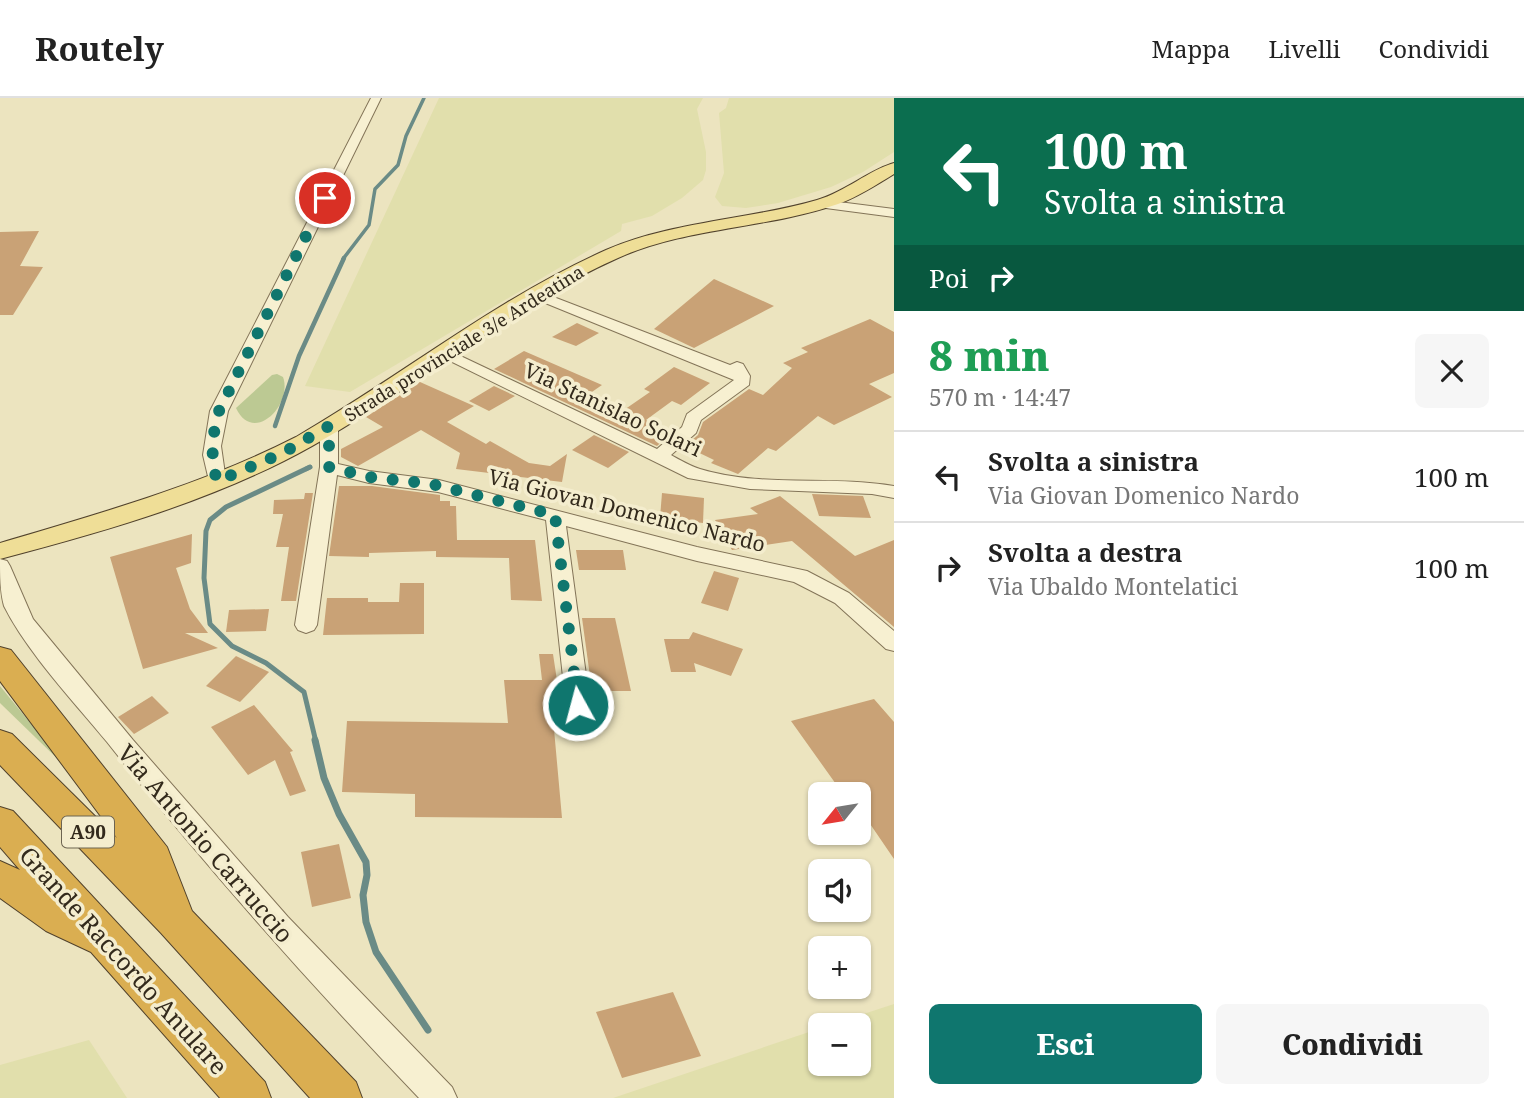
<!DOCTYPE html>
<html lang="it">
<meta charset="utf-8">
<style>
:root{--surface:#fff;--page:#f6f6f6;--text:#222;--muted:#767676;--line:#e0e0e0;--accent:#0f766e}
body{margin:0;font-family:"Noto Serif",serif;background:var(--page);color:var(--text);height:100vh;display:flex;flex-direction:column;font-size:26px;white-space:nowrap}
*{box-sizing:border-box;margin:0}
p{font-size:23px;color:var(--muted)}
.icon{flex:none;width:38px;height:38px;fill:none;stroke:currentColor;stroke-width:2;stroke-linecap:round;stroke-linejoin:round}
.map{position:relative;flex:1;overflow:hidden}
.sheet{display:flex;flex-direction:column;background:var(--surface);width:630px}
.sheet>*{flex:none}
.hud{background:#0b6e4f;color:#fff;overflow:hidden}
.needle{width:46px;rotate:240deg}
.fabs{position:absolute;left:808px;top:684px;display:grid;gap:14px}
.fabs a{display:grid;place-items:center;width:63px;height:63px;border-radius:10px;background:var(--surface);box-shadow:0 2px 5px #0004;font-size:35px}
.pin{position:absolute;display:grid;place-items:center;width:60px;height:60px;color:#fff;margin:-30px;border:4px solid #fff;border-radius:50%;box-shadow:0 2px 7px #0007}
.me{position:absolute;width:77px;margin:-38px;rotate:353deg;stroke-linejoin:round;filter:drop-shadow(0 0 5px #0008)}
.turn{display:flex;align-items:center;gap:24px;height:147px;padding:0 35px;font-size:32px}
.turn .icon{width:91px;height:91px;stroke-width:2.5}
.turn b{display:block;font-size:49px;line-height:60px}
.then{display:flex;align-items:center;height:66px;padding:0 35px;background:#0003;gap:14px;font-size:26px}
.round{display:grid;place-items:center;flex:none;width:74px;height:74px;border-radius:10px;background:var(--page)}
.headline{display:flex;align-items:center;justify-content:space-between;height:119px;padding:0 35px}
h1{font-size:42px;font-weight:800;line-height:52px;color:#1e9e55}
.action{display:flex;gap:14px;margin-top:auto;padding:14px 35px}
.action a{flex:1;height:80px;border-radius:10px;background:var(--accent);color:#fff;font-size:28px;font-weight:800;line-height:80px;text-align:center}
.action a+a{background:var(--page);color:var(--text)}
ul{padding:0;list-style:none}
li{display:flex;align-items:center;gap:21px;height:91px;padding:0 35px;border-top:2px solid var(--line)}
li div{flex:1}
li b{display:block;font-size:26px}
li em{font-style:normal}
header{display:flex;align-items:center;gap:42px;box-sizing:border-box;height:98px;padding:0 35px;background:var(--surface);border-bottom:2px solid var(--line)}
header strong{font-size:33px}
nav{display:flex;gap:38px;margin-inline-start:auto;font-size:24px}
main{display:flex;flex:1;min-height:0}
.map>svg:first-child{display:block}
.farmland{fill:#e1dfac}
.green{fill:#bcc993}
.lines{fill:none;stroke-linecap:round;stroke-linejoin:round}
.stream-far3{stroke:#6a8b86;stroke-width:3.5}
.stream-far2{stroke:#6a8b86;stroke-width:4.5}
.stream-far1{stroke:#6a8b86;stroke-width:5}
.stream{stroke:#6a8b86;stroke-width:7}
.building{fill:#c9a276}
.minor-casing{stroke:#837458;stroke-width:2}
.major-casing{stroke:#51422c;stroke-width:2}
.highway-casing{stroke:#51422c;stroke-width:2}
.minor{fill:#f7f0d1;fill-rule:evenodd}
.major{fill:#efde97;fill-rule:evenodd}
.highway{fill:#daae51;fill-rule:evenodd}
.route{stroke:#0f766e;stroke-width:12;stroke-dasharray:0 21.6}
.labels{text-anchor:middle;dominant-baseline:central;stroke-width:7;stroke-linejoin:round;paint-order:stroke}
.far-street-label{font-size:18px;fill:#332a1c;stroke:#f4edce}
.shield{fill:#f4edce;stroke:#6d6451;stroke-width:2}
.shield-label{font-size:19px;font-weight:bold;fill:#332a1c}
.street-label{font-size:21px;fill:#332a1c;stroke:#f4edce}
.near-street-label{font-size:24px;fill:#332a1c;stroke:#f4edce}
</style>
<header>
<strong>Routely</strong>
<nav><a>Mappa</a><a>Livelli</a><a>Condividi</a></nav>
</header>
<main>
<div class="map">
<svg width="894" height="1000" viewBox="0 0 894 1000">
<rect width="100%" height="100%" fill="#ece4bf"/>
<g class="farmland">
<path d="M 439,0 L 703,0 L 697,11 L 706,54 L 706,72 L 703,82 L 682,100 L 652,118 L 622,126 L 621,133 L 350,294 L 305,288 Z"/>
<path d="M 729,0 L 894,0 L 894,54 L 863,74 L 831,89 L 778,105 L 746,110 L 722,108 L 715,99 L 724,75 L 719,15 L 726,10 Z"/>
<path d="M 894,906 L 894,1000 L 613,1000 L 821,930 L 821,966 L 859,966 L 859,928 L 830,927 Z"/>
<path d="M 89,942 L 127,1000 L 0,1000 L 0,967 Z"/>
</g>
<g class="green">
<path d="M 277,276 L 283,279 C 293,307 253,347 236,310 L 272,277 Z"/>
<path d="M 0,588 L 68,671 L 0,605 Z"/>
</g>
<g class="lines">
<path class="stream-far3" d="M 343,161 L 369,127 L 375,91 L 398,67 L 406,38 L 424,0"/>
<g class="stream-far2">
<path d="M 275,328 L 299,258 L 344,160"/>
<path d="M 306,371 L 310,369"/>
</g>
<path class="stream-far1" d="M 310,369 L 226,409 L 210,422 L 206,433 L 204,480 L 210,526 L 232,548 L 266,565 L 304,594 L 316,644"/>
<path class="stream" d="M 315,642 L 324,680 L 339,716 L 366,764 L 367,777 L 363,797 L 366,824 L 376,854 L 428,932"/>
</g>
<g class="building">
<path d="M 39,133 L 20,168 L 43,169 L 13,217 L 0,217 L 0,134 Z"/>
<path d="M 714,181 L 774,208 L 694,250 L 654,231 Z"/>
<path d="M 870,221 L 894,234 L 894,275 L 869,286 L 892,299 L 834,327 L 818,318 L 776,353 L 768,350 L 738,376 L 711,365 L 714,362 L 685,348 L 698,337 L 703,324 L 749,291 L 763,297 L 792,270 L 783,265 L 808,254 L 801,250 Z"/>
<path d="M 577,225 L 599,235 L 576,248 L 552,239 Z"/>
<path d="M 524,253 L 602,287 L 586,298 L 621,314 L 650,294 L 644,291 L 674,269 L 710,285 L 681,307 L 672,303 L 646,322 L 671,335 L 657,348 L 494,271 Z"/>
<path d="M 420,284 L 474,308 L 447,324 L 486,346 L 490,343 L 529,365 L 550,368 L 567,356 L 562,384 L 456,371 L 460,355 L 421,332 L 358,368 L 341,359 L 341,351 L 383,329 L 366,319 Z"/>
<path d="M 494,288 L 515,298 L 489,313 L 469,303 Z"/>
<path d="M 594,337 L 629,354 L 608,370 L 572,352 Z"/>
<path d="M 339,388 L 372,388 L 440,397 L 440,403 L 450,403 L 450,408 L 456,408 L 457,442 L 535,442 L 542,503 L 511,502 L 509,460 L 436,459 L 436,453 L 369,455 L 369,459 L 329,458 Z"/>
<path d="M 305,395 L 313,395 L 296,503 L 281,503 L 289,449 L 276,449 L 283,416 L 273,416 L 274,402 L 304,401 Z"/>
<path d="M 662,395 L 704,400 L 703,425 L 660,420 Z"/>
<path d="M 812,396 L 863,398 L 871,420 L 819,418 Z"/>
<path d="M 780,398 L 855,458 L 894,442 L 894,529 L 792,443 L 732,452 L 715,422 L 758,416 L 750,410 Z"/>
<path d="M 192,436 L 191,465 L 176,470 L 190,511 L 208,535 L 185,535 L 218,550 L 143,571 L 110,459 Z"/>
<path d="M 576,452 L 623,452 L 626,472 L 579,472 Z"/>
<path d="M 714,473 L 739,480 L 728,513 L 701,505 Z"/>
<path d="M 400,485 L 424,485 L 424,536 L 323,537 L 327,500 L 368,500 L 368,504 L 399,504 Z"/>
<path d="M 269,511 L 266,533 L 226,534 L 229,512 Z"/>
<path d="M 582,520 L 615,520 L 631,593 L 592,593 Z"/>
<path d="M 693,534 L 743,551 L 731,578 L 694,565 L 696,574 L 671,574 L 664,541 L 689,541 Z"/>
<path d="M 539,556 L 553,556 L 561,609 L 552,609 L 562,720 L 415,719 L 415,696 L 342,694 L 347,623 L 508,625 L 504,582 L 542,582 Z"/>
<path d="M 236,558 L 269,574 L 240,604 L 206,588 Z"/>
<path d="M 152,598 L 169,615 L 134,636 L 118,619 Z"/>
<path d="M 874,601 L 894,624 L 894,761 L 864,717 L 859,719 L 859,696 L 843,696 L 791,623 Z"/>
<path d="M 254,607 L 293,653 L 290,654 L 306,693 L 290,698 L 275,662 L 248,677 L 211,629 Z"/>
<path d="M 339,746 L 351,800 L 312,809 L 301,754 Z"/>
<path d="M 673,894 L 701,958 L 622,980 L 596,914 Z"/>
</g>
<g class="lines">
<defs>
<g id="minor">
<path d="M 371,0 L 381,0 L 228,313 L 221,348 L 226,383 L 217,389 L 210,387 L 203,357 L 210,313 Z"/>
<path d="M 823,102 L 894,111 L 894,119 L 818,109 L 818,103 Z"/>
<path d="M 538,193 L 730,267 L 737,264 L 743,266 L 750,278 L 749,287 L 701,322 L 696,335 L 671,357 C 680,362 690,368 700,371 C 762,390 831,377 894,388 L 894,400 L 872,396 L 750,391 L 688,380 L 436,256 L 438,253 L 450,253 L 657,351 L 682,329 L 687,316 L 734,282 L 533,200 L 531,197 Z"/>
<path d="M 329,323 L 338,328 L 338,366 L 369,373 L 439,382 L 697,449 L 807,473 L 849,495 L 894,533 L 894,553 L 886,551 L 835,505 L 794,484 L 697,463 L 566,428 L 590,607 L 586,613 L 578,616 L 570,613 L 566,607 L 546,422 L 438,394 L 369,385 L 337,377 L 317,527 L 314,532 L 306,535 L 298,532 L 295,527 L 320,369 L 320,328 Z"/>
<path d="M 0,461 L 7,463 L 10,468 L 33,521 L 133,642 L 288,819 L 452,989 L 457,1000 L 419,1000 C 310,886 205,768 107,644 C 74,604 27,554 4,508 C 0,494 0,477 0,461 Z"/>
</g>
<path id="major" d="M 894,65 L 894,76 C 876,87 858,99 838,106 C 766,131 687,129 618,160 C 508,209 417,290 312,348 C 216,402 106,433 0,461 L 0,445 C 101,415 202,387 296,339 C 400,279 496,201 606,152 C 673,123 748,122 817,102 C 845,94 869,72 894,65 Z"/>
<g id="highway">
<path d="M 0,549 L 11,552 L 167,749 L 192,813 L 356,984 L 362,1000 L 310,1000 L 161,835 L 0,667 L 0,632 L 12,636 L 117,740 L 0,583 Z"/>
<path d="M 0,709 L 13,713 L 265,984 L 271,1000 L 220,1000 L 91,854 L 46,833 L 0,800 L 0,763 L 20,772 L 0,749 Z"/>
</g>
</defs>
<use href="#minor" class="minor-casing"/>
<use href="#major" class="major-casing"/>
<use href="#highway" class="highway-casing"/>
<use href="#minor" class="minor"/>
<use href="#major" class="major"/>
<use href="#highway" class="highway"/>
</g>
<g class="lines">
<path class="route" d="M 325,100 L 219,313 C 212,337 210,359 217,383 L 281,356 L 329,328 L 329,369 L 369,379 L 431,386 L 555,417 L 578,607"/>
</g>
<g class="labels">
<g class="far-street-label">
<text transform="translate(464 245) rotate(-32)">Strada provinciale 3/e Ardeatina</text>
</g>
<rect class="shield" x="62" y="718.5" width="52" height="31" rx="5"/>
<g class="shield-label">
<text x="88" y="734">A90</text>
</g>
<g class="street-label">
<text transform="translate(613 311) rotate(25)">Via Stanislao Solari</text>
<text transform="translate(627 412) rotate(14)">Via Giovan Domenico Nardo</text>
</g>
<g class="near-street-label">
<text transform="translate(206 745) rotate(49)">Via Antonio Carruccio</text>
<text transform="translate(124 862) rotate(48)">Grande Raccordo Anulare</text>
</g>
</g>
</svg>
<div class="fabs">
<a><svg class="needle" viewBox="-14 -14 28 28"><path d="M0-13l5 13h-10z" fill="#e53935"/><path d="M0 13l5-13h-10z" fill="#767676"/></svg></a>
<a><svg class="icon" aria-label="sound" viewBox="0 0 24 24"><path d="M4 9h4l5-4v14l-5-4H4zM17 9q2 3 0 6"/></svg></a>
<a>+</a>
<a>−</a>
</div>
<div class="pin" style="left:325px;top:100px;background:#d93025"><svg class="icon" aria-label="arrive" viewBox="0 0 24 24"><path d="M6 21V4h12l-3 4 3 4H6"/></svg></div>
<svg class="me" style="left:578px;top:607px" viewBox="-20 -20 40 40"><circle r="17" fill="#0f766e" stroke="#fff" stroke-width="3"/><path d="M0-11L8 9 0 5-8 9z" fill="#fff"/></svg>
</div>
<section class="sheet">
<div class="hud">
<div class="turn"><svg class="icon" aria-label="left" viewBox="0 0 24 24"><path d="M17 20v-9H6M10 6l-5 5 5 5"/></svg><div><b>100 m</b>Svolta a sinistra</div></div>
<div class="then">Poi<svg class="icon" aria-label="right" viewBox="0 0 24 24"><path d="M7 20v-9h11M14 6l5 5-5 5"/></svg></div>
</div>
<div class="headline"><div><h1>8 min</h1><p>570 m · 14:47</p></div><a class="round"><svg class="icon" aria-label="close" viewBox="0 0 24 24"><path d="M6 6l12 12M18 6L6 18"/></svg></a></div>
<ul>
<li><svg class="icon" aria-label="left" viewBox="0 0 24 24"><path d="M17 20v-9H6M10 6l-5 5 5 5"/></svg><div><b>Svolta a sinistra</b><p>Via Giovan Domenico Nardo</p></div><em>100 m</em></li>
<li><svg class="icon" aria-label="right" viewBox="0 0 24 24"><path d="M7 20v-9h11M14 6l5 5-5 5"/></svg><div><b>Svolta a destra</b><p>Via Ubaldo Montelatici</p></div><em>100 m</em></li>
</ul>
<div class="action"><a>Esci</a><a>Condividi</a></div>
</section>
</main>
